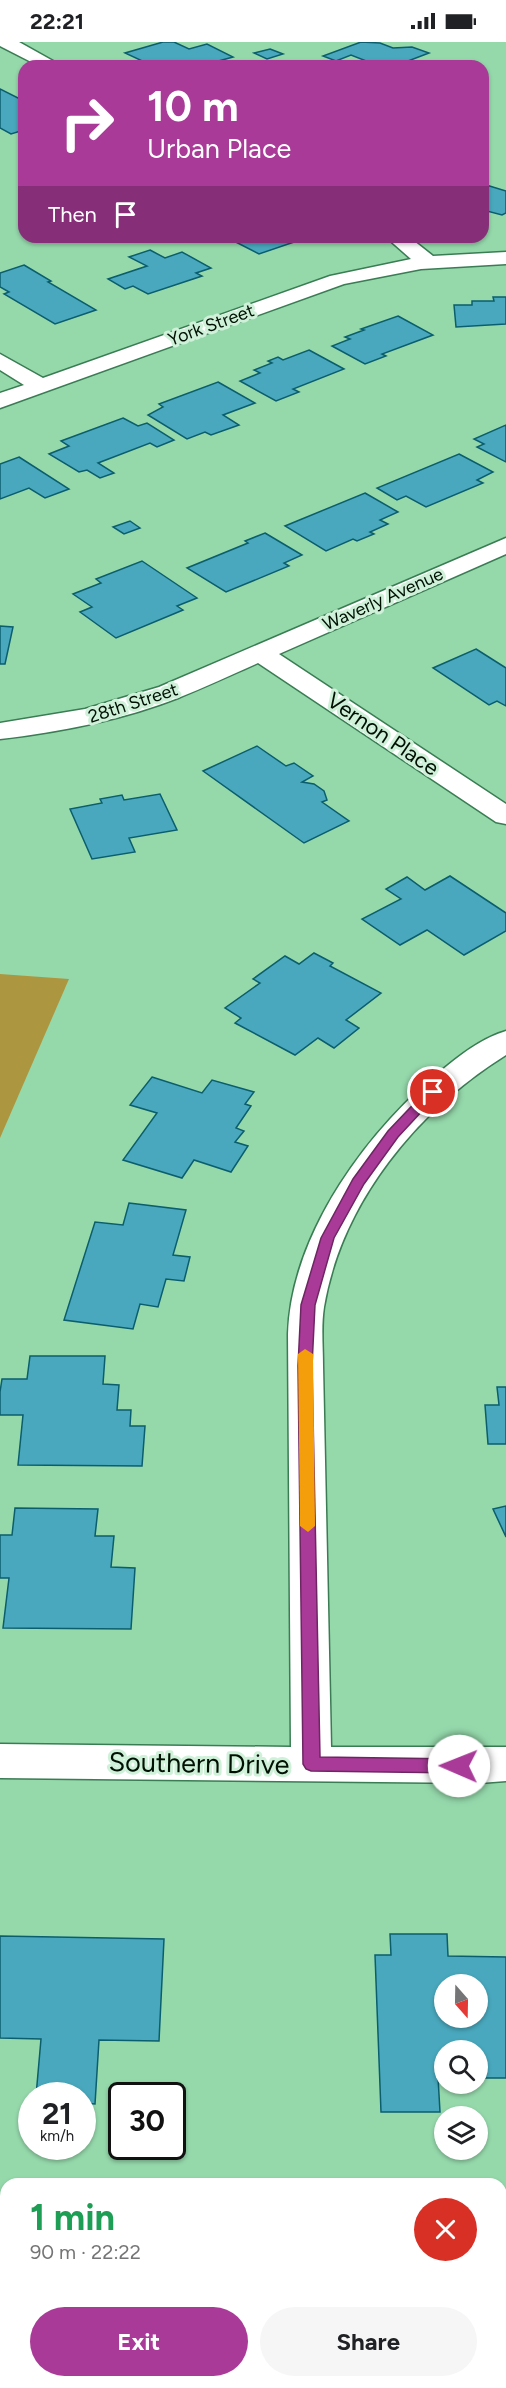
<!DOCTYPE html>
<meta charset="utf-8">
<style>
:root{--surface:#fff;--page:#f6f6f6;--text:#202124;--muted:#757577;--accent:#a93a98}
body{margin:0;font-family:Figtree,sans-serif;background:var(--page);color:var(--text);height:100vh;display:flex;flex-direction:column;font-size:22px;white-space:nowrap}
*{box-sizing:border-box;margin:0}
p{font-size:20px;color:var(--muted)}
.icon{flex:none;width:33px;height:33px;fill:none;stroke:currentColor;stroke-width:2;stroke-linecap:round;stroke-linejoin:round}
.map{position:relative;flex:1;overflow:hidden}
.details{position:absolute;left:0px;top:2136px;width:507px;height:210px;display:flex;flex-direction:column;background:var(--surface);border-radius:18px 18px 0 0;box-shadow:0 2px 4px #0004}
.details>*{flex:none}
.banner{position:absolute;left:18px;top:18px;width:471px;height:183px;border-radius:18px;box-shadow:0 2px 4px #0004;background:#a93a98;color:#fff;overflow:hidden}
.needle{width:39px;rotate:160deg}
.controls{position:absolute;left:434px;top:1932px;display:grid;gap:12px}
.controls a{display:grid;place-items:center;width:54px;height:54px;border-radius:50%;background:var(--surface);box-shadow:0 2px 4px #0004;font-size:30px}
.speed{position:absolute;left:18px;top:2040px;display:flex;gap:12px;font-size:30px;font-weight:700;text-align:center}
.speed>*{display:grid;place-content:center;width:78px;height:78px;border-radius:50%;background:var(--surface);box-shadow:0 2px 4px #0004;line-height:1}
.speed small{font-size:15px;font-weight:400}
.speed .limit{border:3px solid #111;border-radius:9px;background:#fff;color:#111}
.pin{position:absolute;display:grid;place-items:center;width:51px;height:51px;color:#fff;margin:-26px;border:3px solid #fff;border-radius:50%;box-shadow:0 2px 6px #0007}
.me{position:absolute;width:66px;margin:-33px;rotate:271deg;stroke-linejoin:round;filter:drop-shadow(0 0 4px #0008)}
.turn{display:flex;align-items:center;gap:21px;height:126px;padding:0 30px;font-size:27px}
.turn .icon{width:78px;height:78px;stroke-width:2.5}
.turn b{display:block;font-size:42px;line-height:51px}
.then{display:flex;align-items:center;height:57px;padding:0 30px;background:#0003;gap:12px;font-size:22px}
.round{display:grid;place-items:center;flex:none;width:63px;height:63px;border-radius:32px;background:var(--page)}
.overview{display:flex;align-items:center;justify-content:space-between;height:102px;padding:0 30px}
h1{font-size:36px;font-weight:700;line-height:45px;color:#1e9e55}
.cta{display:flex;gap:12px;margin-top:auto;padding:12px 30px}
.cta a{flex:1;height:69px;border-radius:36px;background:var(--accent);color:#fff;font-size:24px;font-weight:700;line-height:69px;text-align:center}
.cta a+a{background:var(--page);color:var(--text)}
.status{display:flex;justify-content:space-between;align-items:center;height:42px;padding:0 30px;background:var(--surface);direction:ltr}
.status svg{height:16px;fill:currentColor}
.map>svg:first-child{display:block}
.green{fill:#ad9640}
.building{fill:#49a8bd;stroke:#0b5e6d;stroke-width:1.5;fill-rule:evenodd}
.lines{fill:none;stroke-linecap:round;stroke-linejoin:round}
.street-casing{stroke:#3a7c53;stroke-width:3}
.highway-casing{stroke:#3a7c53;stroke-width:3}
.street{fill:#fff;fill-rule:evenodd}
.highway{fill:#fff;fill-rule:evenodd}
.route{fill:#a93a98;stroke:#6e2663;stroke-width:1.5}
.slow{fill:#f59e0b}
.labels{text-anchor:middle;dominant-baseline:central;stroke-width:6;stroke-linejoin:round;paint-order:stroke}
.far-street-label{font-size:18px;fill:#001104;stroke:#d0f1d9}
.street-label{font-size:22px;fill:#001104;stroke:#d0f1d9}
.near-street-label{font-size:27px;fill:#001104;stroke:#d0f1d9}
</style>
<div class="status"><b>22:21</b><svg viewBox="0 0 49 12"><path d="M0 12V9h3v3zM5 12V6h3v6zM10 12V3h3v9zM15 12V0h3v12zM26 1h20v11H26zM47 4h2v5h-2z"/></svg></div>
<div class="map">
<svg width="506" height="2346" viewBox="0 0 506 2346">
<rect width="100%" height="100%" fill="#95d9ab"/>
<path class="green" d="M 0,932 L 69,937 L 0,1096 Z"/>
<g class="building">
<path d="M 163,0 L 174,0 L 189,7 L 207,2 L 233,15 L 215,20 L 224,24 L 153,24 L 125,11 Z"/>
<path d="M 361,0 L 380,1 L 393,6 L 412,5 L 429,11 L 395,24 L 379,24 L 351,13 L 336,19 L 323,14 Z"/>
<path d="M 270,7 L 283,12 L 267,17 L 254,11 Z"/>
<path d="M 0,47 L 24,59 L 24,88 L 11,92 L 0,86 Z"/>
<path d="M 483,142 L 506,149 L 506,171 L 502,173 L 483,168 Z"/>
<path d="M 226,195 L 295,195 L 300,198 L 259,212 Z"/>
<path d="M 150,208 L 165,216 L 182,210 L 211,226 L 196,231 L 202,234 L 148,252 L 133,244 L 125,247 L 108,237 L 147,224 L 129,215 Z"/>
<path d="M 24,223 L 51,239 L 48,240 L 96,268 L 55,282 L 4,252 L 9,250 L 0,245 L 0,231 Z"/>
<path d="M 493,255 L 506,255 L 506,282 L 456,285 L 454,263 L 472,263 L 472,259 L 494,259 Z"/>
<path d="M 398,274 L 433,293 L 382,312 L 386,314 L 365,322 L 332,304 L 350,297 L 345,295 L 364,288 L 361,287 Z"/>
<path d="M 309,308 L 344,327 L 293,347 L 299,350 L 276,359 L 240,339 L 260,331 L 254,328 L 272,321 L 268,319 L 278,315 L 283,318 Z"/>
<path d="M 218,340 L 255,361 L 223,373 L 239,383 L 211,393 L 205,390 L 187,397 L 148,373 L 163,365 L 159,362 Z"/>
<path d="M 123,376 L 138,384 L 147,381 L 174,398 L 157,405 L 150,401 L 98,421 L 114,431 L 100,436 L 87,428 L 79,430 L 49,412 L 69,404 L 61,399 Z"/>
<path d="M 506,383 L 506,420 L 477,405 L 484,402 L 474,397 Z"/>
<path d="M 459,412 L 493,430 L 477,438 L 483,441 L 426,465 L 406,454 L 397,458 L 377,446 Z"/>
<path d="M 19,415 L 69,447 L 45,456 L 29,446 L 0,457 L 0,422 Z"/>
<path d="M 365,451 L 398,470 L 380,478 L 388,482 L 370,490 L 374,492 L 357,499 L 353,497 L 326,509 L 285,484 Z"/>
<path d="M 130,479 L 140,486 L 124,492 L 113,485 Z"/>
<path d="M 265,491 L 302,513 L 284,521 L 289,524 L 226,550 L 187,526 L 248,501 L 245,499 Z"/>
<path d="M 142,519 L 197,556 L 177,564 L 183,568 L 116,596 L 80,570 L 92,565 L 73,552 L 101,541 L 96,537 Z"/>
<path d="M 0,584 L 13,585 L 5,622 L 0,622 Z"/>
<path d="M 476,607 L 506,626 L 506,664 L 497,659 L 489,663 L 433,626 Z"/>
<path d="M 257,704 L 286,724 L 294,721 L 313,734 L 302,740 L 314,742 L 324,749 L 327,758 L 322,760 L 349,779 L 304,801 L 203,729 Z"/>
<path d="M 160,752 L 177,788 L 129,796 L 135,810 L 92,817 L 70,767 L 102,761 L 100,757 L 122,753 L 124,758 Z"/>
<path d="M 450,834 L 506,871 L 506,889 L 464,913 L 427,888 L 400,903 L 362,877 L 401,857 L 386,847 L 407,835 L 425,848 Z"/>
<path d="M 314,911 L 333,921 L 330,924 L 381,951 L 346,978 L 359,986 L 334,1006 L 318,996 L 295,1013 L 235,981 L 241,976 L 225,966 L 260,941 L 253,937 L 285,914 L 299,922 Z"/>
<path d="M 152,1035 L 202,1051 L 212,1038 L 254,1050 L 245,1062 L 251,1064 L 236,1086 L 244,1089 L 235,1100 L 248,1104 L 231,1130 L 194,1118 L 182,1136 L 123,1118 L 157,1071 L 130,1063 Z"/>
<path d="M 129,1161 L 186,1168 L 173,1213 L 190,1215 L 184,1239 L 166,1237 L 158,1265 L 140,1262 L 133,1287 L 64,1278 L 95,1180 L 123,1183 Z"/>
<path d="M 30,1314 L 105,1314 L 103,1342 L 119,1343 L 117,1368 L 131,1368 L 130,1384 L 145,1384 L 142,1424 L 18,1423 L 23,1373 L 0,1373 L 0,1350 L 2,1337 L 27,1337 Z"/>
<path d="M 497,1345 L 506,1345 L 506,1402 L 488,1402 L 485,1363 L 499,1363 Z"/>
<path d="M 506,1464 L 506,1495 L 493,1467 Z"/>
<path d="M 15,1466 L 98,1467 L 95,1494 L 114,1494 L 111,1525 L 135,1526 L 131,1587 L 3,1586 L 9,1536 L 0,1536 L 0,1493 L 12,1493 Z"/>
<path d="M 390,1892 L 447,1892 L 448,1914 L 506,1915 L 506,2036 L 477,2036 L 477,2008 L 444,2008 L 444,2035 L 438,2035 L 440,2070 L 381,2070 L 375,1913 L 391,1913 ZM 444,1942 L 477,1942 L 477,1976 L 444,1976 Z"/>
<path d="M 0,1894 L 164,1897 L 159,1999 L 99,1998 L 95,2062 L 82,2061 L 82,2054 L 36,2054 L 41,1997 L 0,1996 Z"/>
</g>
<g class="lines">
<defs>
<g id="street">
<path d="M 0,0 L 19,0 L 62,24 L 39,24 L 0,4 Z"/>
<path d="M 386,195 L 409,195 L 433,214 L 506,210 L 506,222 L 421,227 L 344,242 L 0,366 L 0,351 L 24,343 L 0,328 L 0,312 L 43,336 L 330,234 L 411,217 Z"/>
<path d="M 506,496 L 506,512 L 279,612 L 506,762 L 506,782 L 496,780 L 258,621 C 231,633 205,645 178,656 C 122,678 60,690 0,697 L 0,681 L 85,667 L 159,645 Z"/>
<path d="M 506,989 L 506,1013 C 418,1068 342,1159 324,1265 C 321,1284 323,1304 323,1324 L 331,1705 L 506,1705 L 506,1739 L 480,1741 L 0,1736 L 0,1702 L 291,1705 L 288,1292 C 291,1191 370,1084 447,1024 C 464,1010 485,995 506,989 Z"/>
</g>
<g id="highway">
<path d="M 501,2311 L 506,2311 L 506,2346 L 481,2346 L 479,2340 L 501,2340 Z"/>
<path d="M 0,2317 L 6,2317 L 6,2340 L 97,2340 L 95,2346 L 0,2346 Z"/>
</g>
</defs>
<use href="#street" class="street-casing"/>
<use href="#highway" class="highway-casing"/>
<use href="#street" class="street"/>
<use href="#highway" class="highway"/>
</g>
<path class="route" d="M 433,1045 L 439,1050 L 437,1053 L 398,1095 L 364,1142 L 334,1196 L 315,1263 L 312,1324 L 320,1715 L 459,1717 L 465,1719 L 467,1724 L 465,1729 L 459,1731 L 311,1729 L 306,1727 L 303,1722 L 298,1324 L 301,1263 L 321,1196 L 353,1137 L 388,1089 L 428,1047 Z"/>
<path class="slow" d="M 305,1307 L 313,1312 L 315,1484 L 308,1490 L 300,1484 L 298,1312 Z"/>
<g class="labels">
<g class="far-street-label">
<text transform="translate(211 283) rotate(-20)">York Street</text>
<text transform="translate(383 557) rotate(-24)">Waverly Avenue</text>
<text transform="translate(133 661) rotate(-18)">28th Street</text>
</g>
<g class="street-label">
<text transform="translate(383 692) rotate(34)">Vernon Place</text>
</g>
<g class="near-street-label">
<text transform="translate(199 1721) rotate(1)">Southern Drive</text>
</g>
</g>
</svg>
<div class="controls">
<a><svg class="needle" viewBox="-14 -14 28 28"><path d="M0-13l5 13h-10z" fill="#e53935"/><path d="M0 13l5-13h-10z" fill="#757577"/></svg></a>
<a><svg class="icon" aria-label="search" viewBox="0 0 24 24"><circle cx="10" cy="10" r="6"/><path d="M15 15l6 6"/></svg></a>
<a><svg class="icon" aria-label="layers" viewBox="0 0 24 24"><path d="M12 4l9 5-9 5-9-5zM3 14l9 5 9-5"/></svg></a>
</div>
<div class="speed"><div>21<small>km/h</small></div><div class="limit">30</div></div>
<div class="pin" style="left:433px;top:1050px;background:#d93025"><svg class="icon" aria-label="arrive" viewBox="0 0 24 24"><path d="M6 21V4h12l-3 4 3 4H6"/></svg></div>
<svg class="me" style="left:459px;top:1724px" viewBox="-20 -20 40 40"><circle r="19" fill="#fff"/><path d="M0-13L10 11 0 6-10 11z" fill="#a93a98"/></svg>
<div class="banner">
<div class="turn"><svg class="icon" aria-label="right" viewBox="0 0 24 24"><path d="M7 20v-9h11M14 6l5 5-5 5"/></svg><div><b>10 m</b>Urban Place</div></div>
<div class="then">Then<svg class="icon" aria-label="arrive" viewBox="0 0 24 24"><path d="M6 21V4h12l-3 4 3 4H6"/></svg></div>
</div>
<section class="details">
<div class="overview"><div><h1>1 min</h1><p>90 m · 22:22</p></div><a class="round" style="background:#d93025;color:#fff"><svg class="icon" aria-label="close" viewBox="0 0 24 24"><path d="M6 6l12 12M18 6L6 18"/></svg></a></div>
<div class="cta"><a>Exit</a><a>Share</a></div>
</section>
</div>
